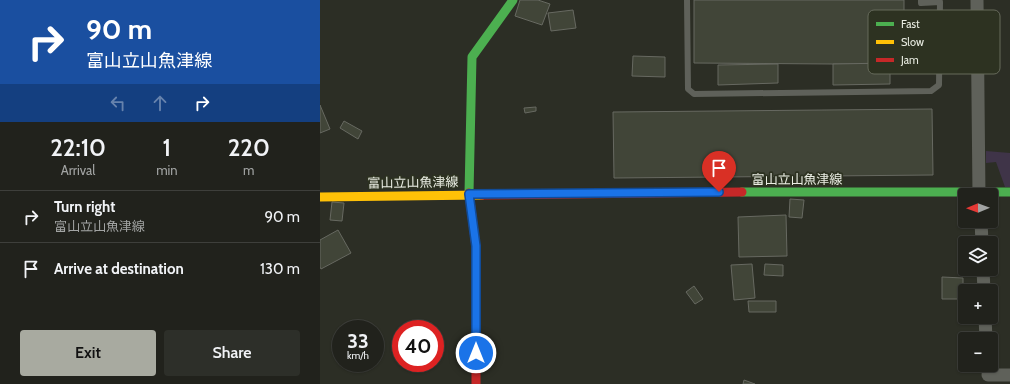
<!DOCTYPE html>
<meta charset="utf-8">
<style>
:root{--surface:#21221c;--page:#2d2f29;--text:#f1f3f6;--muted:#a2a4a3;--line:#3e3f3b;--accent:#a8aaa0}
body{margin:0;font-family:Cabin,"Noto Sans JP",sans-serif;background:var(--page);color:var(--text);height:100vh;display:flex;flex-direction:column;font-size:15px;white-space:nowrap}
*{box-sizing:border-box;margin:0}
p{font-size:13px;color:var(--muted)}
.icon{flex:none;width:22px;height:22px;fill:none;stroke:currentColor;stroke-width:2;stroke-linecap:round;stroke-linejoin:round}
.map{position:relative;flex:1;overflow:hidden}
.details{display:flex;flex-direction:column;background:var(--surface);width:320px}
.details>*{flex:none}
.guide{background:#1a4fa0;color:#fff;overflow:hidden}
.needle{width:26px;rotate:269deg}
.fabs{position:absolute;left:638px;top:188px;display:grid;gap:8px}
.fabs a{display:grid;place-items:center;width:40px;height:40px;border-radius:4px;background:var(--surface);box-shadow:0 1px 3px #0004,0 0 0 1px var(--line);font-size:20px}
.speed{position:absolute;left:12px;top:320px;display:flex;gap:8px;font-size:20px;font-weight:700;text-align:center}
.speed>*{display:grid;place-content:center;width:52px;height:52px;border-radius:50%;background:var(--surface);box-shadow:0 1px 3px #0004,0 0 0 1px var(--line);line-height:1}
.speed small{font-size:10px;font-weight:400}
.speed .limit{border:6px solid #d22;background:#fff;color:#111}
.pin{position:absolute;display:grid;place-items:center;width:34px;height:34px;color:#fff;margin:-41px -17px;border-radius:50% 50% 50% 0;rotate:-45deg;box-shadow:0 0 4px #0007}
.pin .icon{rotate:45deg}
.me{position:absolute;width:44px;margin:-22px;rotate:0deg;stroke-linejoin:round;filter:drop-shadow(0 0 3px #0008)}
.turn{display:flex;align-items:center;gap:14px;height:84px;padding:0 20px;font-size:18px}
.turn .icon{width:52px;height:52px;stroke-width:2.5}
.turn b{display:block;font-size:28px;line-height:34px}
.lanes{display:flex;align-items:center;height:38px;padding:0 20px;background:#0003;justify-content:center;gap:20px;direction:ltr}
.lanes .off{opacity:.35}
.eta{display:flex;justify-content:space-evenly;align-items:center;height:68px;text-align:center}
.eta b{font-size:24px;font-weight:600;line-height:28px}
.button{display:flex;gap:8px;margin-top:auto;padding:8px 20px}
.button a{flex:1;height:46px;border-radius:4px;background:var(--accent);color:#111;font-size:16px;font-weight:600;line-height:46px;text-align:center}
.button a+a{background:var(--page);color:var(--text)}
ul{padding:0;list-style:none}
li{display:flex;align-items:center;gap:12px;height:52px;padding:0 20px;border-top:1px solid var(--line)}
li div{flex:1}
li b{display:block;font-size:15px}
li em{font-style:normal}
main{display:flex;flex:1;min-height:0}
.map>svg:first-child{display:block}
.green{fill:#3f3448}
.building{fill:#414538;stroke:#676961}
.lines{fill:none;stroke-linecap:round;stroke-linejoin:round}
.lane{stroke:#5f615a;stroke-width:6}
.street{stroke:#5f615a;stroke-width:13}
.fast{stroke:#4caf50;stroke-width:9}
.slow{stroke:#ffc107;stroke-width:9}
.jam{stroke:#c62828;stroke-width:9}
.route-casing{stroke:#114b97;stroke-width:10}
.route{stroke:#1a73e8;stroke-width:7}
.labels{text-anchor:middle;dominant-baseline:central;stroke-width:3.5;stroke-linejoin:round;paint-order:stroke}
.street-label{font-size:13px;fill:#eaede3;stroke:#2d3221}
.key{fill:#2d3221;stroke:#666a5b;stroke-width:1}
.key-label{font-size:11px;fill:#eaede3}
</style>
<main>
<section class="details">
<div class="guide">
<div class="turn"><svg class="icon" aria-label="right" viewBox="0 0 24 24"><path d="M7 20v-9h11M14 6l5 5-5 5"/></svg><div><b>90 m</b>富山立山魚津線</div></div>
<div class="lanes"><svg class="icon off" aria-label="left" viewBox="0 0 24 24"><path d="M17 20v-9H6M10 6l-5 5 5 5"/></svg><svg class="icon off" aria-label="ahead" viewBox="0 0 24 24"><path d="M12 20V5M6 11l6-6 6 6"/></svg><svg class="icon" aria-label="right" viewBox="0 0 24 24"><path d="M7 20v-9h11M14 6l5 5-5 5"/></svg></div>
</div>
<div class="eta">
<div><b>22:10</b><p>Arrival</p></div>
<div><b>1</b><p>min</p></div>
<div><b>220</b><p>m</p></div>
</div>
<ul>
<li><svg class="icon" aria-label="right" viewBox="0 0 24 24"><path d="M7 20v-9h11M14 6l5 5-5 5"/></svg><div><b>Turn right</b><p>富山立山魚津線</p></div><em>90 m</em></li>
<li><svg class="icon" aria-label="arrive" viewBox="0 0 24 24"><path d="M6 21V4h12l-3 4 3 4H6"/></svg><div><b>Arrive at destination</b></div><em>130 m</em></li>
</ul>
<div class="button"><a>Exit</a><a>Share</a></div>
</section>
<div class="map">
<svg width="690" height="384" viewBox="0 0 690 384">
<rect width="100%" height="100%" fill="#2c2e25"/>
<path class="green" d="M 666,151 L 690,153 L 690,187 L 685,187 L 676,162 L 666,163 Z"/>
<g class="building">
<path d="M 200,0 L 218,0 L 230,4 L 222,25 L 195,16 Z"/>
<path d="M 374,0 L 584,0 L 584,13 L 611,13 L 611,63 L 513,64 L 374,63 Z"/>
<path d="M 253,10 L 256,28 L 231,31 L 228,13 Z"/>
<path d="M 313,56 L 345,57 L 345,77 L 312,76 Z"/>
<path d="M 570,63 L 570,84 L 513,85 L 513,64 Z"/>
<path d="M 458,64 L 458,83 L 398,85 L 398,65 Z"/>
<path d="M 0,105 L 10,129 L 0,133 Z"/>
<path d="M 216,107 L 216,111 L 205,113 L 204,108 Z"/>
<path d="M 612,109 L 613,175 L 294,178 L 293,112 Z"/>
<path d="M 24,121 L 42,131 L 38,139 L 20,128 Z"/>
<path d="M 470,199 L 484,200 L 482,218 L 469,217 Z"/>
<path d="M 12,202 L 24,203 L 22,221 L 10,220 Z"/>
<path d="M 466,215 L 467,256 L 419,257 L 418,217 Z"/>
<path d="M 18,230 L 31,253 L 1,269 L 0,267 L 0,240 Z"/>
<path d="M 432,264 L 435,298 L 414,300 L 411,265 Z"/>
<path d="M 445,264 L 463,265 L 463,276 L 444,275 Z"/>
<path d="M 622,277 L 643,278 L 643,299 L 622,299 Z"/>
<path d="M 374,286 L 383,299 L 375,304 L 366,292 Z"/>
<path d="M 428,301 L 456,301 L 456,312 L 429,312 Z"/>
<path d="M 424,380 L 435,384 L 423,384 Z"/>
</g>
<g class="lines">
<path class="lane" d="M 367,0 L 368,89 L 374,94 L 611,91 L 619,85 L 620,2 L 601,3 L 601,0"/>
<g class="street">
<path d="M 657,0 L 659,195"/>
<path d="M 661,221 L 662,243"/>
<path d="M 663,269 L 664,291"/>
<path d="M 665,317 L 666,339"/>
<path d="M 668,375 L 690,375"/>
</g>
<g class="fast">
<path d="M 422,192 L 690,192"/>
<path d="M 149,193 L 152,57 L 193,0"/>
</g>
<path class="slow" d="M 0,197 L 162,195"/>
<g class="jam">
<path d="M 149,193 L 156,247 L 156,384"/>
<path d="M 162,195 L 422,192"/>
</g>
</g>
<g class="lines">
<defs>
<path id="route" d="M 156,353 L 156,246 L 149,194 L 399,192"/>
</defs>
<use href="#route" class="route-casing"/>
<use href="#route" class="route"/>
</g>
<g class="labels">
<g class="street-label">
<text x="477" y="179">富山立山魚津線</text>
<text transform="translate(93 182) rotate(-1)">富山立山魚津線</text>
</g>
</g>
<rect x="548" y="10" width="132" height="64" rx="6" class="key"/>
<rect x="556" y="22" width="18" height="4" fill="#4caf50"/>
<rect x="556" y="40" width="18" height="4" fill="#ffc107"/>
<rect x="556" y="58" width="18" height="4" fill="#c62828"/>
<g class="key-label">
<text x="581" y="28">Fast</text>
<text x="581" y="46">Slow</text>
<text x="581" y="64">Jam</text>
</g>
</svg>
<div class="fabs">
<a><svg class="needle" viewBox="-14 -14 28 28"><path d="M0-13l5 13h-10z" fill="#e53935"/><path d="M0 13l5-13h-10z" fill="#a2a4a3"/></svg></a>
<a><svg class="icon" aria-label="layers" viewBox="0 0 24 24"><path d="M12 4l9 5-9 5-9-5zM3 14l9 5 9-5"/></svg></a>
<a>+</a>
<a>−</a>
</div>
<div class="speed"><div>33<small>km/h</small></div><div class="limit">40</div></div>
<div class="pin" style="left:399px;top:192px;background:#d93025"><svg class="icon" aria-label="arrive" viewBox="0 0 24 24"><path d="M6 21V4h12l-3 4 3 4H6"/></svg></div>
<svg class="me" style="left:156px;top:353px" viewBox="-20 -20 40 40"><circle r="17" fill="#1a73e8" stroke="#fff" stroke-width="3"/><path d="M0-11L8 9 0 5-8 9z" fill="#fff"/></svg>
</div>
</main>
